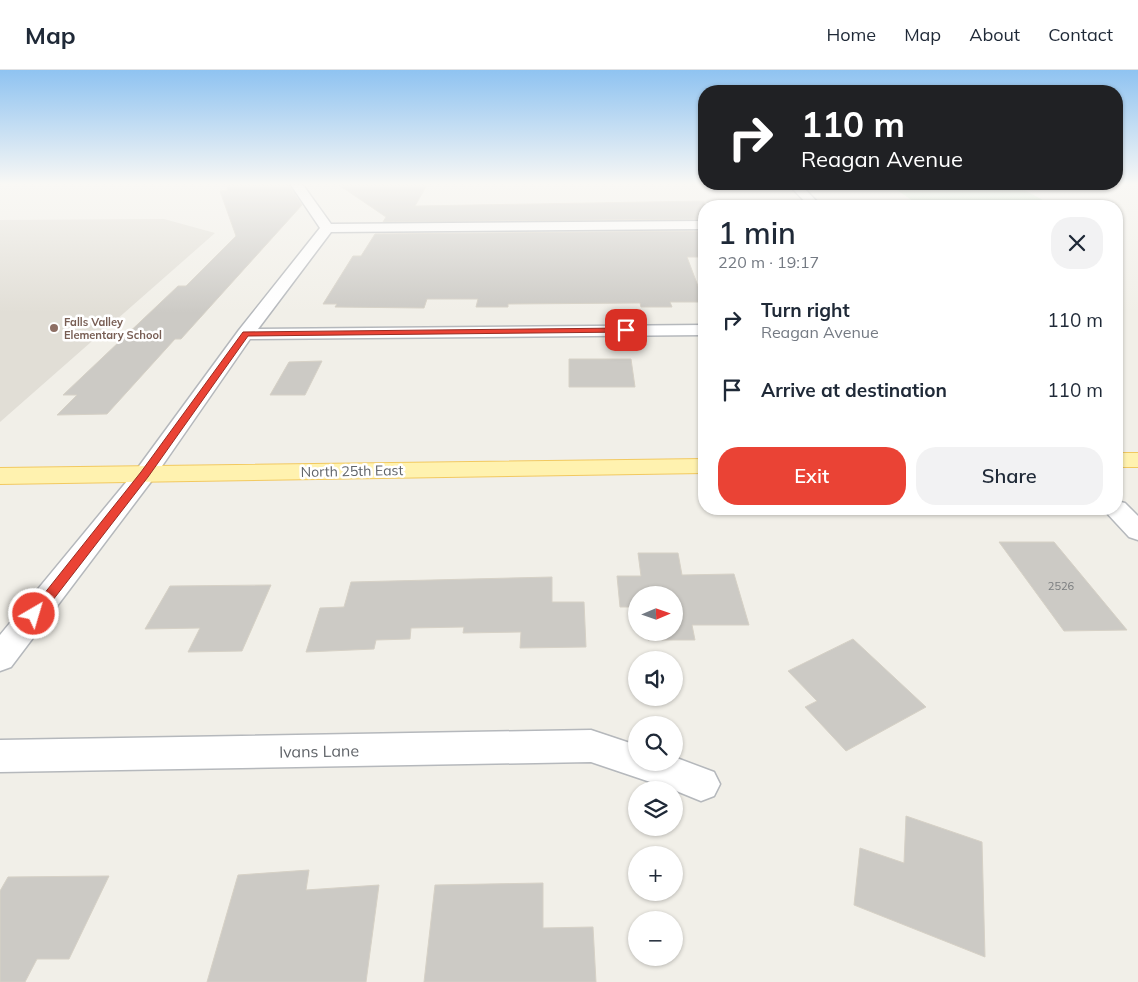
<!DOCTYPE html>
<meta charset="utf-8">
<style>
:root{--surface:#fff;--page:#f2f2f3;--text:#1f2937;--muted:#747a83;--line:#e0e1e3;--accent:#ea4335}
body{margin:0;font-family:Mulish,sans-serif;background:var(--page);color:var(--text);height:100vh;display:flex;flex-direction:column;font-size:19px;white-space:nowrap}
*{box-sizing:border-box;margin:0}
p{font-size:16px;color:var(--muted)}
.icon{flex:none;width:28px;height:28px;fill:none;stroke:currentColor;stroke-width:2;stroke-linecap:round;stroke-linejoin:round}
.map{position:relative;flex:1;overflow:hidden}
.drawer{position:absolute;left:698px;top:130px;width:425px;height:315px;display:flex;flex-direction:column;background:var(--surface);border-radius:20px;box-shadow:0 1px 4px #0004}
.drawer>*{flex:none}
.guide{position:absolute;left:698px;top:15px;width:425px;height:105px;border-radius:20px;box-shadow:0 1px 4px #0004;background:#202124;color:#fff;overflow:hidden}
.needle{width:32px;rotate:88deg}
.buttons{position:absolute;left:628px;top:516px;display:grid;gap:10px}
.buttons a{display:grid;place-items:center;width:55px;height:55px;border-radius:50%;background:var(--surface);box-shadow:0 1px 4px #0004;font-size:25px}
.pin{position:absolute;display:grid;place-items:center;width:42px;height:42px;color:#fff;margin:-21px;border-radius:10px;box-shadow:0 2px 8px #0006}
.me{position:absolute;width:55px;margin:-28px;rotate:38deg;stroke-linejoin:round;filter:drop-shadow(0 0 4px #0008)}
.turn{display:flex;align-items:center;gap:18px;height:105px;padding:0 20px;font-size:22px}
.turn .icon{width:65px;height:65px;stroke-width:2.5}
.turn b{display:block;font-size:35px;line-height:42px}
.round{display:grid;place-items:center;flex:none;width:52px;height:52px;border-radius:20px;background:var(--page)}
.summary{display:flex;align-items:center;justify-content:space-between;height:85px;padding:0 20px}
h1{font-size:30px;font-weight:600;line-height:38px}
.button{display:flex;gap:10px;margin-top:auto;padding:10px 20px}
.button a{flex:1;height:58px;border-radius:20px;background:var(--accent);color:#fff;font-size:20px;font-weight:600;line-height:58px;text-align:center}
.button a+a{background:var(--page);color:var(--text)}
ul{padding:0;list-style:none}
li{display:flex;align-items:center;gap:15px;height:70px;padding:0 20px}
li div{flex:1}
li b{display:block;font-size:19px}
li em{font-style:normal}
header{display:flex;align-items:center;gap:30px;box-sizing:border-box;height:70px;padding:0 25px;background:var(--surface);border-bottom:1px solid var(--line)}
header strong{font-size:24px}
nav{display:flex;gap:28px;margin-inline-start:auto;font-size:18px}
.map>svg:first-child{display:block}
.education{fill:#e1ded6}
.green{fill:#c5e8c5}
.building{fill:#cccac5;stroke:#d6d1c6}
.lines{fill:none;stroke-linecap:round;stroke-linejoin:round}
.minor-casing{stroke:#b5b8bc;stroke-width:3}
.primary-casing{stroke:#f2c960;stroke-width:2}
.minor{fill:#fff;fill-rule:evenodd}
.primary{fill:#fff2af;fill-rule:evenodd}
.route{fill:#ea4335;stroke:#982c22}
.education-dot{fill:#8d6e63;stroke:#fff;stroke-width:2}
.labels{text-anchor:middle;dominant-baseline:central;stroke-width:5;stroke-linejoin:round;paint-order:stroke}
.far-education-label{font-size:11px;font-weight:bold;fill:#785e54;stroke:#fff;text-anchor:start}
.number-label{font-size:11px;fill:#7a7d7f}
.street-label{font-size:14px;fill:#5f6368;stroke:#fff}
.near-street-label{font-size:16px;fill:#5f6368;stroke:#fff}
</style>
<header>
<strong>Map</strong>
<nav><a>Home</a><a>Map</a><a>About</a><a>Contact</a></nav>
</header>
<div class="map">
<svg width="1138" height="912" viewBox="0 0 1138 912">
<rect width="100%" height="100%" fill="#f1efe8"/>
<path class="education" d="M 164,149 L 215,163 L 0,352 L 0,150 Z"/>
<path class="green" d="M 890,115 L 1015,115 L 1054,136 L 920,136 Z"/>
<g class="building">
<path d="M 227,115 L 289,115 L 302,135 L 181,269 L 175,269 L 107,344 L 57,345 L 77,325 L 63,325 L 178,216 L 186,216 L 236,166 L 220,121 L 228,120 Z"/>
<path d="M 339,115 L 427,115 L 415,136 L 704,131 L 704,149 L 383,152 L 386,147 Z"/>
<path d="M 704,161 L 704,187 L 687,187 L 704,232 L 670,232 L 672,237 L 641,237 L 640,233 L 508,234 L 508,237 L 476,237 L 478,229 L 427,229 L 424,238 L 335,237 L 337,234 L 323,234 L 353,186 L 361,186 L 375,164 Z"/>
<path d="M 569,289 L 631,289 L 635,317 L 569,317 Z"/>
<path d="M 322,291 L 305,325 L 270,325 L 289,292 Z"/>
<path d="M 999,472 L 1054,472 L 1127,560 L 1064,561 Z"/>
<path d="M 638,483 L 678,483 L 682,505 L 734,504 L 749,555 L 692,555 L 695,570 L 648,570 L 647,562 L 674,562 L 674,525 L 636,525 L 636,537 L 620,537 L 617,506 L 641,506 Z"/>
<path d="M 552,507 L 552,532 L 584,532 L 586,577 L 520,578 L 521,562 L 463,563 L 464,557 L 411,558 L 410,569 L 376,570 L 374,579 L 306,582 L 320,538 L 344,537 L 351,512 Z"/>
<path d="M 271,515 L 242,581 L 188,582 L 200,558 L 145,559 L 170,516 Z"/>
<path d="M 853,569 L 926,637 L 846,681 L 805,637 L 817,631 L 788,601 Z"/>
<path d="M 906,746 L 982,772 L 985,887 L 854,835 L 860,778 L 904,793 Z"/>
<path d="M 309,800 L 306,820 L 379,815 L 366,912 L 207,912 L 238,805 Z"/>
<path d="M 109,806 L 69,889 L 37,889 L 25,912 L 0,912 L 0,821 L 8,807 Z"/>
<path d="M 543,813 L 543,858 L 593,857 L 596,912 L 424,912 L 435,815 Z"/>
</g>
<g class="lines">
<defs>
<g id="minor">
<path d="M 291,115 L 303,115 L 331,154 L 704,151 L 704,159 L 331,162 L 258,259 L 704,255 L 704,265 L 250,269 L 153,409 L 11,597 L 0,601 L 0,565 L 137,399 L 239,260 L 320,158 Z"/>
<path d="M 789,115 L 801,115 L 821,136 L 809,136 Z"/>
<path d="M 1116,431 L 1125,433 L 1138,446 L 1138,470 L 1129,467 L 1103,439 L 1116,439 Z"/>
<path d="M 591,660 L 636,675 L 636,692 L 674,692 L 674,687 L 714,702 L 720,714 L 714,726 L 701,731 L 674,720 L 591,692 L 0,702 L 0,670 Z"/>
</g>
<g id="primary">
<rect x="1116" y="383" width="22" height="14"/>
<path d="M 704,389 L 704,403 L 0,414 L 0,398 Z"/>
</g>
</defs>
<use href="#minor" class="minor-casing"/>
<use href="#primary" class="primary-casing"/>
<use href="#minor" class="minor"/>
<use href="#primary" class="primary"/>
</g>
<linearGradient id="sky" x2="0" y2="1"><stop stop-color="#8fc3f1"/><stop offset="0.47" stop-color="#f9f8f5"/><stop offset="1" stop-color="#f9f8f5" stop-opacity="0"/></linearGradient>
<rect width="1138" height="243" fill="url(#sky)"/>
<path class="route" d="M 626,258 L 630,260 L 629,262 L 248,266 L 148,407 L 39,548 L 30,548 L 28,544 L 141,402 L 243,262 Z"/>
<circle class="education-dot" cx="54" cy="258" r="5"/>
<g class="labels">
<g class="far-education-label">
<text x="64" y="252">Falls Valley<tspan x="64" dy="13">Elementary School</tspan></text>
</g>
<g class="number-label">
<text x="1061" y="516">2526</text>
</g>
<g class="street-label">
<text transform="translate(352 401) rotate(-1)">North 25th East</text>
</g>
<g class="near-street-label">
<text transform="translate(319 681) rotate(-1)">Ivans Lane</text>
</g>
</g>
</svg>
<div class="buttons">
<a><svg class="needle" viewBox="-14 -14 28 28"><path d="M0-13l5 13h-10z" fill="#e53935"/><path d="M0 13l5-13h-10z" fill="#747a83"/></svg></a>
<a><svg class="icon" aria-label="sound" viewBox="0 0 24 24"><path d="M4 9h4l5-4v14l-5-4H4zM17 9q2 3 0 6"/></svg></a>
<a><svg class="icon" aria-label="search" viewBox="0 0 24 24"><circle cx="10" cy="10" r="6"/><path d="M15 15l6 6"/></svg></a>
<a><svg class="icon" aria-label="layers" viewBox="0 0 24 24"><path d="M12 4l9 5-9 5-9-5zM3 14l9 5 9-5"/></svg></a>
<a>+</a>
<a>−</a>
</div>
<div class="pin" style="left:626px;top:260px;background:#d93025"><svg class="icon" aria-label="arrive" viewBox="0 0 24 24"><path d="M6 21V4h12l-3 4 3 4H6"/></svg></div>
<svg class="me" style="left:34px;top:544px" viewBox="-20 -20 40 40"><circle r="17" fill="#ea4335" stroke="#fff" stroke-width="3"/><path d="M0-11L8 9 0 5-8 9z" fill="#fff"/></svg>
<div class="guide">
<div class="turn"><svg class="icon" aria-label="right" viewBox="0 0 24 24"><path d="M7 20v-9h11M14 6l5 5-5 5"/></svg><div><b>110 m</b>Reagan Avenue</div></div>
</div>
<section class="drawer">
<div class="summary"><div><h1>1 min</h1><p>220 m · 19:17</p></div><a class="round"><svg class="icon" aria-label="close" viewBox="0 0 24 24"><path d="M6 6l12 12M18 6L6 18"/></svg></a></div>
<ul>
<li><svg class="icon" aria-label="right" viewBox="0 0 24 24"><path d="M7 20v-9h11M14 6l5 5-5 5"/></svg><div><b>Turn right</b><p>Reagan Avenue</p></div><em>110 m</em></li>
<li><svg class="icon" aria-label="arrive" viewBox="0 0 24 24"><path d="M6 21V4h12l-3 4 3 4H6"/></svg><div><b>Arrive at destination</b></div><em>110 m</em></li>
</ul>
<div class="button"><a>Exit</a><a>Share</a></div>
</section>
</div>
